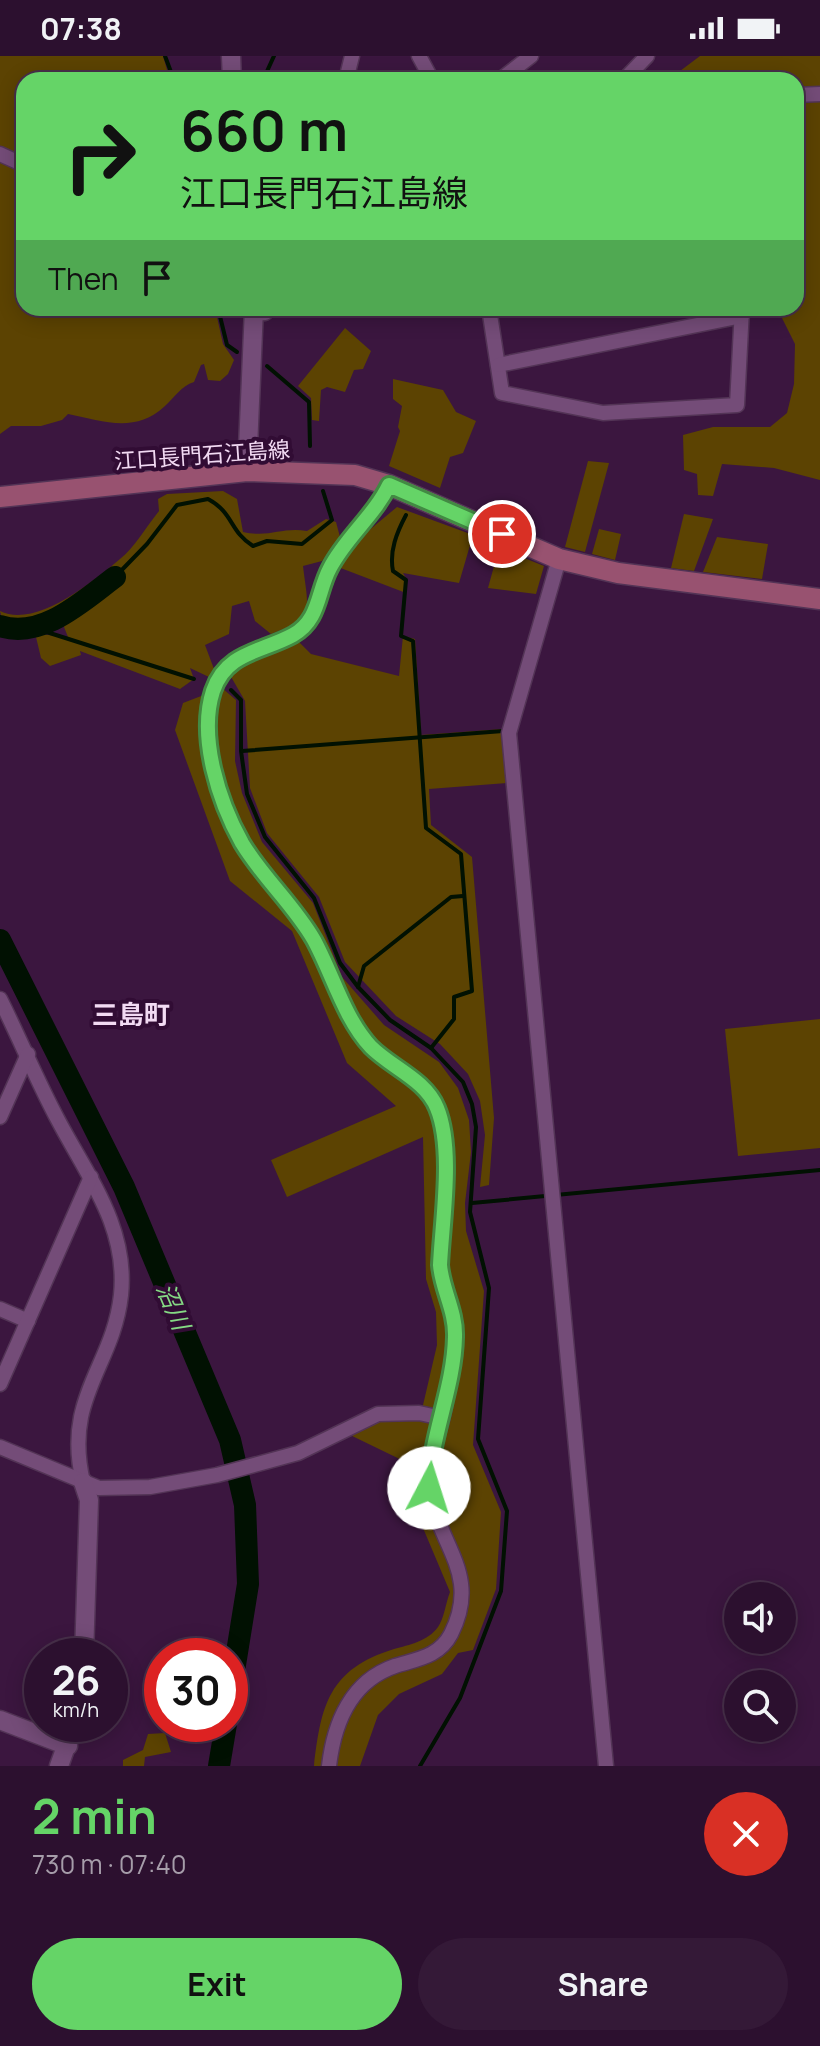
<!DOCTYPE html>
<meta charset="utf-8">
<style>
:root{--surface:#2c102f;--page:#341937;--text:#f1f3f6;--muted:#a69daa;--line:#48304b;--accent:#65d467}
body{margin:0;font-family:Manrope,"Noto Sans JP",sans-serif;background:var(--page);color:var(--text);height:100vh;display:flex;flex-direction:column;font-size:30px;white-space:nowrap}
*{box-sizing:border-box;margin:0}
p{font-size:26px;color:var(--muted)}
.icon{flex:none;width:44px;height:44px;fill:none;stroke:currentColor;stroke-width:2;stroke-linecap:round;stroke-linejoin:round}
.map{position:relative;height:1710px;overflow:hidden}
.side{display:flex;flex-direction:column;background:var(--surface);flex:1}
.side>*{flex:none}
.hud{position:absolute;left:16px;top:16px;width:788px;height:244px;border-radius:24px;box-shadow:0 4px 20px #0003,0 0 0 2px var(--line);background:#65d467;color:#111;overflow:hidden}
.buttons{position:absolute;left:724px;top:1526px;display:grid;gap:16px}
.buttons a{display:grid;place-items:center;width:72px;height:72px;border-radius:50%;background:var(--surface);box-shadow:0 4px 20px #0003,0 0 0 2px var(--line);font-size:40px}
.speed{position:absolute;left:24px;top:1582px;display:flex;gap:16px;font-size:40px;font-weight:700;text-align:center}
.speed>*{display:grid;place-content:center;width:104px;height:104px;border-radius:50%;background:var(--surface);box-shadow:0 4px 20px #0003,0 0 0 2px var(--line);line-height:1}
.speed small{font-size:20px;font-weight:400}
.speed .limit{border:12px solid #d22;background:#fff;color:#111}
.pin{position:absolute;display:grid;place-items:center;width:68px;height:68px;color:#fff;margin:-34px;border:4px solid #fff;border-radius:50%;box-shadow:0 2px 8px #0007}
.me{position:absolute;width:88px;margin:-44px;rotate:5deg;stroke-linejoin:round;filter:drop-shadow(0 0 6px #0008)}
.turn{display:flex;align-items:center;gap:28px;height:168px;padding:0 32px;font-size:36px}
.turn .icon{width:104px;height:104px;stroke-width:2.5}
.turn b{display:block;font-size:56px;line-height:68px}
.then{display:flex;align-items:center;height:76px;padding:0 32px;background:#0003;gap:16px;font-size:30px}
.round{display:grid;place-items:center;flex:none;width:84px;height:84px;border-radius:42px;background:var(--page)}
.summary{display:flex;align-items:center;justify-content:space-between;height:136px;padding:0 32px}
h1{font-size:48px;font-weight:700;line-height:60px;color:var(--accent)}
.cta{display:flex;gap:16px;margin-top:auto;padding:16px 32px}
.cta a{flex:1;height:92px;border-radius:48px;background:var(--accent);color:#111;font-size:32px;font-weight:700;line-height:92px;text-align:center}
.cta a+a{background:var(--page);color:var(--text)}
.status{display:flex;justify-content:space-between;align-items:center;height:56px;padding:0 40px;background:var(--surface);direction:ltr}
.status svg{height:22px;fill:currentColor}
.map>svg:first-child{display:block}
.green{fill:#5c4302}
.lines{fill:none;stroke-linecap:round;stroke-linejoin:round}
.stream{stroke:#011102;stroke-width:4}
.river{stroke:#011102;stroke-width:22}
.minor-casing{stroke:#533456;stroke-width:17}
.tertiary-casing{stroke:#533456;stroke-width:21}
.secondary-casing{stroke:#533456;stroke-width:23}
.minor{stroke:#744c78;stroke-width:14}
.tertiary{stroke:#744c78;stroke-width:18}
.secondary{stroke:#985270;stroke-width:20}
.route-casing{stroke:#428a43;stroke-width:20}
.route{stroke:#65d467;stroke-width:14}
.labels{text-anchor:middle;dominant-baseline:central;stroke-width:8;stroke-linejoin:round;paint-order:stroke}
.street-label{font-size:22px;fill:#f2daf3;stroke:#310c34}
.water-label{font-size:24px;font-style:italic;fill:#85d984;stroke:#310c34}
.quarter-label{font-size:26px;font-weight:bold;fill:#f2daf3;stroke:#310c34}
</style>
<div class="status"><b>07:38</b><svg viewBox="0 0 49 12"><path d="M0 12V9h3v3zM5 12V6h3v6zM10 12V3h3v9zM15 12V0h3v12zM26 1h20v11H26zM47 4h2v5h-2z"/></svg></div>
<div class="map">
<svg width="820" height="1710" viewBox="0 0 820 1710">
<rect width="100%" height="100%" fill="#3b163f"/>
<g class="green">
<path d="M 0,0 L 163,0 L 170,24 L 24,24 L 24,252 L 215,252 L 223,288 L 234,304 L 228,318 L 220,325 L 208,324 L 204,308 L 201,309 L 194,326 C 181,330 175,341 165,350 C 135,378 103,365 68,358 L 62,364 L 41,370 L 11,370 L 0,378 Z"/>
<path d="M 700,0 L 820,0 L 820,424 L 774,412 L 722,408 L 713,440 L 698,439 L 697,418 L 684,414 L 683,379 L 713,371 L 770,371 L 787,357 L 794,328 L 795,288 L 777,252 L 796,252 L 796,157 L 806,150 L 805,135 L 796,128 L 796,24 L 668,24 Z"/>
<path d="M 345,272 L 371,295 L 363,313 L 354,314 L 345,336 L 327,331 L 321,334 L 319,365 L 312,364 L 311,342 L 298,330 Z"/>
<path d="M 393,323 L 443,334 L 456,356 L 476,365 L 463,397 L 450,401 L 440,432 L 389,410 L 400,375 L 398,371 L 402,350 L 393,343 Z"/>
<path d="M 588,405 L 609,407 L 585,496 L 565,491 Z"/>
<path d="M 223,435 L 237,443 L 243,476 C 270,482 281,471 307,475 L 326,463 L 336,466 L 340,481 L 322,505 L 303,510 C 308,553 316,561 271,578 L 255,565 L 249,545 L 232,550 L 229,578 L 205,589 L 214,613 L 209,621 L 190,612 L 194,623 L 180,633 L 80,595 L 81,599 L 50,610 L 41,602 L 36,581 L 0,581 L 0,574 L 68,581 L 64,571 L 68,552 L 28,566 L 2,563 L 0,555 C 35,573 93,526 120,503 C 135,491 146,471 159,455 L 158,443 L 167,438 Z"/>
<path d="M 397,451 L 473,479 L 459,527 L 403,517 L 407,524 L 406,537 L 338,511 L 361,481 Z"/>
<path d="M 684,458 L 713,463 L 694,515 L 671,512 Z"/>
<path d="M 599,473 L 621,478 L 615,504 L 592,498 Z"/>
<path d="M 717,481 L 768,488 L 762,523 L 703,516 Z"/>
<path d="M 499,492 L 544,510 L 536,538 L 488,532 Z"/>
<path d="M 403,580 L 415,583 L 421,679 L 503,673 L 507,727 L 429,733 L 431,769 L 472,801 L 494,1062 L 489,1129 L 480,1131 L 485,1079 L 480,1045 L 468,1018 L 440,988 L 396,960 L 345,906 L 319,841 L 267,777 L 250,732 L 245,645 L 230,619 L 251,601 L 298,585 L 311,598 L 399,620 Z"/>
<path d="M 222,632 L 236,644 L 235,705 L 242,737 L 262,786 L 313,847 L 342,921 L 384,969 L 439,1006 L 458,1032 L 469,1064 L 471,1096 L 465,1147 L 466,1175 L 484,1235 L 473,1389 L 501,1456 L 496,1533 L 473,1594 L 458,1597 L 442,1618 L 399,1638 L 378,1659 L 360,1710 L 314,1710 C 321,1649 329,1613 394,1593 C 409,1589 428,1585 438,1571 C 444,1563 446,1546 450,1536 L 415,1453 L 412,1409 L 348,1378 L 383,1362 L 420,1362 L 437,1289 L 436,1256 L 426,1223 L 423,1081 L 287,1141 L 271,1104 L 396,1050 L 347,1007 L 292,875 L 230,825 L 175,674 L 183,647 Z"/>
<path d="M 820,963 L 820,1092 L 738,1100 L 725,973 Z"/>
<path d="M 165,1677 L 171,1696 L 145,1701 L 144,1710 L 123,1710 L 123,1704 L 143,1694 L 148,1678 Z"/>
</g>
<g class="lines">
<g class="stream">
<path d="M 165,0 L 174,24"/>
<path d="M 263,24 L 274,0"/>
<path d="M 218,252 L 227,289 L 237,296"/>
<path d="M 267,310 L 309,346 L 310,390"/>
<path d="M 406,459 C 397,476 389,495 393,515 L 406,524 L 401,580 L 413,585 L 426,772 L 461,798 L 472,935 L 454,941 L 454,963 L 431,992"/>
<path d="M 115,521 L 147,488 L 177,449 L 208,443 C 234,457 229,475 253,490 L 267,485 L 302,488 L 332,464 L 323,435"/>
<path d="M 34,572 L 194,623"/>
<path d="M 231,634 L 241,644 L 241,695 L 247,738 L 265,781 L 314,842 L 340,907 L 358,931 L 390,964 L 431,992 L 463,1026 L 472,1048 L 476,1071 L 470,1156 L 489,1232 L 478,1383 L 507,1455 L 501,1535 L 460,1642 L 420,1710"/>
<path d="M 242,695 L 503,675"/>
<path d="M 358,931 L 364,910 L 451,841 L 463,840"/>
<path d="M 472,1147 L 820,1114"/>
</g>
<g class="river">
<path d="M 0,570 C 42,584 84,544 115,521"/>
<path d="M 0,884 L 124,1131 L 230,1384 L 245,1449 L 248,1528 L 230,1640"/>
<path d="M 219,1710 L 226,1668"/>
</g>
<defs>
<g id="minor">
<path d="M 419,0 L 432,24"/>
<path d="M 346,24 L 352,0"/>
<path d="M 500,24 L 531,0"/>
<path d="M 624,24 L 647,0"/>
<path d="M 796,39 L 820,38"/>
<path d="M 0,98 L 24,109"/>
<path d="M 489,252 L 502,337 L 603,357 L 737,349 L 742,252"/>
<path d="M 254,258 L 265,257 L 271,252"/>
<path d="M 498,309 L 742,260"/>
<path d="M 559,503 L 509,677 L 606,1710"/>
<path d="M 0,943 C 20,983 37,1025 58,1064 C 88,1121 128,1171 121,1239 C 113,1311 63,1341 83,1426"/>
<path d="M 0,1061 L 28,998"/>
<path d="M 0,1253 L 28,1265"/>
<path d="M 0,1328 L 91,1121"/>
<path d="M 0,1391 L 99,1432 L 150,1431 L 217,1419 L 298,1397 L 378,1358 L 419,1357 L 442,1362"/>
<path d="M 329,1710 C 334,1667 351,1625 395,1610 C 417,1603 439,1601 451,1578 C 481,1518 439,1491 430,1435 C 426,1409 436,1388 442,1364 C 448,1339 452,1311 455,1286 C 458,1258 442,1236 440,1209 C 442,1165 454,1093 437,1052 C 425,1024 392,1012 371,991 C 344,961 333,919 314,884 C 294,849 262,822 242,787 C 219,746 198,681 213,635 C 226,595 262,596 293,579 C 320,564 317,536 329,512 C 345,480 374,460 389,429"/>
</g>
<g id="tertiary">
<path d="M 231,0 L 232,24"/>
<path d="M 247,415 L 254,252"/>
<path d="M 83,1426 L 89,1444 L 84,1600"/>
<path d="M 0,1664 L 68,1690"/>
<path d="M 59,1710 L 74,1668"/>
</g>
<path id="secondary" d="M 0,441 L 247,415 L 355,419 L 389,429 L 559,503 L 618,517 L 820,543"/>
</defs>
<use href="#minor" class="minor-casing"/>
<use href="#tertiary" class="tertiary-casing"/>
<use href="#secondary" class="secondary-casing"/>
<use href="#minor" class="minor"/>
<use href="#tertiary" class="tertiary"/>
<use href="#secondary" class="secondary"/>
</g>
<g class="lines">
<defs>
<path id="route" d="M 429,1432 C 430,1381 454,1332 455,1281 C 456,1255 442,1234 440,1209 C 442,1165 454,1093 437,1052 C 426,1024 392,1012 371,991 C 344,962 333,919 314,884 C 294,849 263,822 242,787 C 219,746 198,681 213,635 C 226,596 262,596 293,579 C 320,564 317,536 330,512 C 346,481 374,460 389,429 L 502,478"/>
</defs>
<use href="#route" class="route-casing"/>
<use href="#route" class="route"/>
</g>
<g class="labels">
<g class="street-label">
<text transform="translate(202 399) rotate(-4)">江口長門石江島線</text>
</g>
<g class="water-label">
<text transform="translate(174 1250) rotate(67)">沼川</text>
</g>
<g class="quarter-label">
<text x="131" y="958">三島町</text>
</g>
</g>
</svg>
<div class="buttons">
<a><svg class="icon" aria-label="sound" viewBox="0 0 24 24"><path d="M4 9h4l5-4v14l-5-4H4zM17 9q2 3 0 6"/></svg></a>
<a><svg class="icon" aria-label="search" viewBox="0 0 24 24"><circle cx="10" cy="10" r="6"/><path d="M15 15l6 6"/></svg></a>
</div>
<div class="speed"><div>26<small>km/h</small></div><div class="limit">30</div></div>
<div class="pin" style="left:502px;top:478px;background:#d93025"><svg class="icon" aria-label="arrive" viewBox="0 0 24 24"><path d="M6 21V4h12l-3 4 3 4H6"/></svg></div>
<svg class="me" style="left:429px;top:1432px" viewBox="-20 -20 40 40"><circle r="19" fill="#fff"/><path d="M0-13L10 11 0 6-10 11z" fill="#65d467"/></svg>
<div class="hud">
<div class="turn"><svg class="icon" aria-label="right" viewBox="0 0 24 24"><path d="M7 20v-9h11M14 6l5 5-5 5"/></svg><div><b>660 m</b>江口長門石江島線</div></div>
<div class="then">Then<svg class="icon" aria-label="arrive" viewBox="0 0 24 24"><path d="M6 21V4h12l-3 4 3 4H6"/></svg></div>
</div>
</div>
<section class="side">
<div class="summary"><div><h1>2 min</h1><p>730 m · 07:40</p></div><a class="round" style="background:#d93025;color:#fff"><svg class="icon" aria-label="close" viewBox="0 0 24 24"><path d="M6 6l12 12M18 6L6 18"/></svg></a></div>
<div class="cta"><a>Exit</a><a>Share</a></div>
</section>
